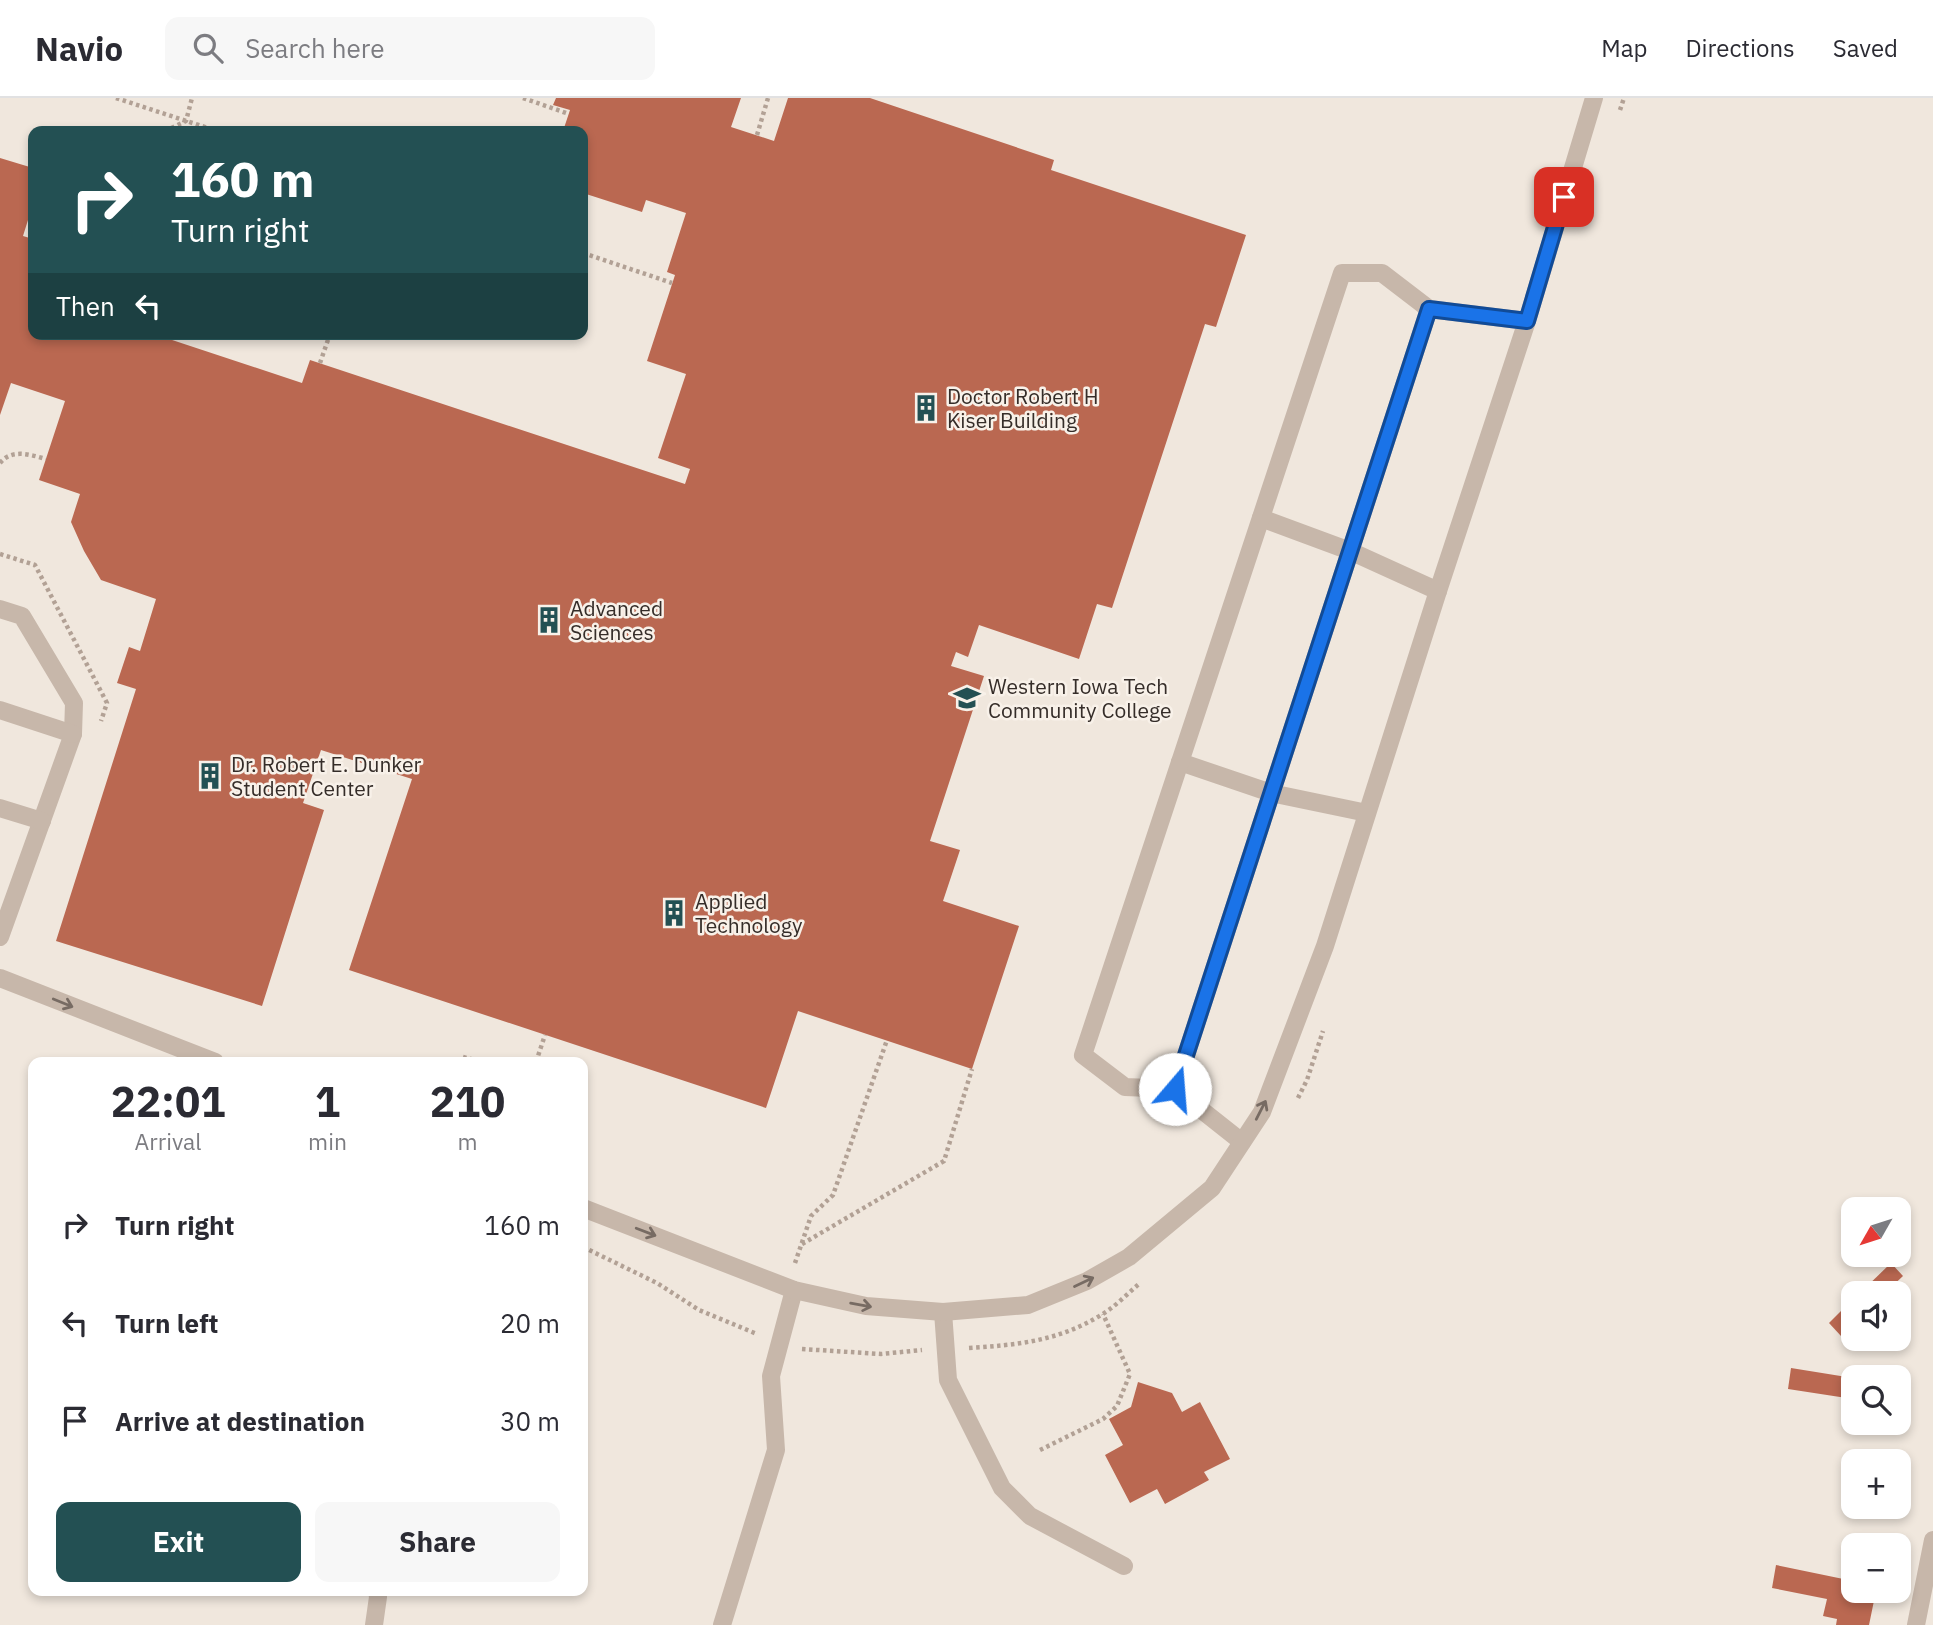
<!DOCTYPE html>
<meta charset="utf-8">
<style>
:root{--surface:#fff;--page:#f7f7f7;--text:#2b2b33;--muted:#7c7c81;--line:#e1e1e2;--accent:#235053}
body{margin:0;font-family:"IBM Plex Sans",sans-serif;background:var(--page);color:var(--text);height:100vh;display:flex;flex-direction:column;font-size:26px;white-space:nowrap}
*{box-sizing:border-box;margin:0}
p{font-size:23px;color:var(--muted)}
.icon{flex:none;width:38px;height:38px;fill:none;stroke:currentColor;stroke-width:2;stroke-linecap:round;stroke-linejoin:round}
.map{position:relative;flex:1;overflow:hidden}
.side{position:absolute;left:28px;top:959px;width:560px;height:539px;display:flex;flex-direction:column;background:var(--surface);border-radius:14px;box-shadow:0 4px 10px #0003}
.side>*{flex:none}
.top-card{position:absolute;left:28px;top:28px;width:560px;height:214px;border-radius:14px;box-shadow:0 4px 10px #0003;background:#235053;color:#fff;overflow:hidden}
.needle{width:46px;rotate:231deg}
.tools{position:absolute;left:1841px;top:1099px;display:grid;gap:14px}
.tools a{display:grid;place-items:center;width:70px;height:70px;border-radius:14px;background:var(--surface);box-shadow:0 4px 10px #0003;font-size:35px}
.pin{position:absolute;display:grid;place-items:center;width:60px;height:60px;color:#fff;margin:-30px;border-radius:14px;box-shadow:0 4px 10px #0006}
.me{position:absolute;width:77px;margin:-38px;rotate:18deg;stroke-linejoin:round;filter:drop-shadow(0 0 5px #0008)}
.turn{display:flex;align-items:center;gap:24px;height:147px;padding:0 28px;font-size:32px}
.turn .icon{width:91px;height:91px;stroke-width:2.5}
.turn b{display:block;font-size:49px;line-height:60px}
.then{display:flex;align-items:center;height:66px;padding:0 28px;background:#0003;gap:14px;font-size:26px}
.eta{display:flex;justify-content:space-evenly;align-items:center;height:119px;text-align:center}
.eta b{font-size:42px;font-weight:700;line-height:49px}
.primary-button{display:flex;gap:14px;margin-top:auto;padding:14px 28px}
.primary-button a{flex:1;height:80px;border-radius:14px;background:var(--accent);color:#fff;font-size:28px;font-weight:700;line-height:80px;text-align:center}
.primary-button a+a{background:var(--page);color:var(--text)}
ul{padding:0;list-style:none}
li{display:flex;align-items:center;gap:21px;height:98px;padding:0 28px}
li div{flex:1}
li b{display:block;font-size:26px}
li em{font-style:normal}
header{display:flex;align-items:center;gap:42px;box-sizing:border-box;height:98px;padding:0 35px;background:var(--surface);border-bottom:2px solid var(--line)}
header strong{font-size:33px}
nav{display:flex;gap:38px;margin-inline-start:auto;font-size:24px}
.search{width:490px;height:63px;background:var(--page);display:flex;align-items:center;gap:18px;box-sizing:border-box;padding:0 24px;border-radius:14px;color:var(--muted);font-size:26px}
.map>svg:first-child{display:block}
.building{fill:#ba6851}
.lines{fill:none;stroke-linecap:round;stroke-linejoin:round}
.path{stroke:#b2a195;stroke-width:4.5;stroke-dasharray:3.5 3.5;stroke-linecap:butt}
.lane{stroke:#c7b7aa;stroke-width:18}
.street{stroke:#c7b7aa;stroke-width:18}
.oneway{stroke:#776b63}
.route-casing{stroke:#114b97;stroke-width:18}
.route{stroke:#1a73e8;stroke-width:12}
.labels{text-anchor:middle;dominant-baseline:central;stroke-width:5;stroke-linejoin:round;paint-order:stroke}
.poi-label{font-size:21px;fill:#352d29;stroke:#f8f1e9;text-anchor:start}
</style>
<header>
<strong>Navio</strong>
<div class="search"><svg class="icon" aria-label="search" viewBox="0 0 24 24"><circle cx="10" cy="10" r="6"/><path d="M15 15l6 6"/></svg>Search here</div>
<nav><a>Map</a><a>Directions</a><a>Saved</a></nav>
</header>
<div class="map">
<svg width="1933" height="1527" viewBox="0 0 1933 1527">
<rect width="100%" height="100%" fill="#f0e7dd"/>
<g class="building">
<path d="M 556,0 L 741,0 L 731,29 L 774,43 L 788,0 L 870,0 L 1054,62 L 1051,72 L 1246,137 L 1216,229 L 1205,226 L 1112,510 L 1097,506 L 1079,561 L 979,527 L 968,559 L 956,554 L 951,568 L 984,578 L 930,743 L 960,752 L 943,803 L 1019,828 L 972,971 L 798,913 L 766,1010 L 349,872 L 412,681 L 321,652 L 303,705 L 324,712 L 262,908 L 56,843 L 136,591 L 117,585 L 129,549 L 140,553 L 156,501 L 101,482 L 84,453 L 71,424 L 80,396 L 39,382 L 65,303 L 11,285 L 0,317 L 0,60 L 33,70 L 33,106 L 23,138 L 33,141 L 33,236 L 154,236 L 302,285 L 310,262 L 685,386 L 690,371 L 658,360 L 686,276 L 647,263 L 675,177 L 667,174 L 686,115 L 646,102 L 642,114 L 583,95 L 583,33 L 563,33 L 570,12 L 553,7 Z"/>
<path d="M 1891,1165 L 1903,1178 L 1885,1195 L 1860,1195 Z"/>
<path d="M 1853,1201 L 1853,1226 L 1841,1238 L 1829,1225 Z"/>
<path d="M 1791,1270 L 1853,1280 L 1853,1301 L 1788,1291 Z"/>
<path d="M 1138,1284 L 1172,1295 L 1182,1314 L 1200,1304 L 1230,1361 L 1204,1374 L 1209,1382 L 1165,1406 L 1157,1391 L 1130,1405 L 1105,1357 L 1123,1347 L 1109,1321 L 1131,1309 Z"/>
<path d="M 1776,1467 L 1853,1483 L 1853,1493 L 1876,1493 L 1869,1527 L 1836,1527 L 1837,1521 L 1823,1518 L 1827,1501 L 1772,1490 Z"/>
</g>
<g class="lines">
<g class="path">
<path d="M 116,0 L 217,33"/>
<path d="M 523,0 L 569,16"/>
<path d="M 1620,12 L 1624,0"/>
<path d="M 165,33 L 186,23 L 192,0"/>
<path d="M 757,37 L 768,0"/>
<path d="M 583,155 L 672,185"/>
<path d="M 320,265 L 330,236"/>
<path d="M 0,365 C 12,350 31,357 46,361"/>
<path d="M 0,456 L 35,467 L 107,605 L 101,623"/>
<path d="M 463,959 L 482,964"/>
<path d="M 536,964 L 545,937"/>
<path d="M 1298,1000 L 1307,982 L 1323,933"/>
<path d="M 802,1146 L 944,1063 L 972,971"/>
<path d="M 583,1149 L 657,1185 L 699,1212 L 757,1236"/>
<path d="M 795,1165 L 811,1118 L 833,1097 L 887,942"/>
<path d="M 969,1250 C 1017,1247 1059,1243 1101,1217 C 1115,1209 1127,1196 1139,1186"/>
<path d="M 802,1251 L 881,1256 L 922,1252"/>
<path d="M 1040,1352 L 1103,1321 L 1117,1308 L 1130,1276 L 1103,1216"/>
</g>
<g class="lane">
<path d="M 1261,420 L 1350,453 L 1438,493"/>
<path d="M 0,511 L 22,518 L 74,605 L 73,636 L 0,839"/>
<path d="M 0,612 L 73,636"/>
<path d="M 1180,664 L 1271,695 L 1367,715"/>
<path d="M 0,710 L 42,723"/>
<path d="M 1175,991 L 1429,211"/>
<path d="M 1242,1044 L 1175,991 L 1125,989 L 1083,957 L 1342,175 L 1382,175 L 1429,211 L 1527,223"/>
<path d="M 943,1214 L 948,1282 L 1002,1390 L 1030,1418 L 1124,1468"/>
<path d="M 374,1527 L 378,1499 L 377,1493"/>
<path d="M 722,1527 L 776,1352 L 771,1278 L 794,1192"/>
</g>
<g class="street">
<path d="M 0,880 L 215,964"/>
<path d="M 583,1110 L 794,1192 L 866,1208 L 943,1214 L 1028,1207 L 1087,1183 L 1129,1159 L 1212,1090 L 1262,1014 L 1325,848 L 1438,493 L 1527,223 L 1594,0"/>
<path d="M 1916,1527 L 1933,1442"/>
</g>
</g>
<defs><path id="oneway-shaft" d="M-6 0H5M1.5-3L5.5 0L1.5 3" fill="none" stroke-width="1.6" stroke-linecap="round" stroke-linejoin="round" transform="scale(1.75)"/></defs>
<g class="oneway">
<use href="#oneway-shaft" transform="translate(63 905) rotate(22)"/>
<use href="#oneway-shaft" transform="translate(1261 1012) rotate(-63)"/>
<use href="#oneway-shaft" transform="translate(646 1134) rotate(21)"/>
<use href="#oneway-shaft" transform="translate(1084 1184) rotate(-25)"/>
<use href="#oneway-shaft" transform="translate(861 1207) rotate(10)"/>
</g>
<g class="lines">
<defs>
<path id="route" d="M 1175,991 L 1429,211 L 1527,223 L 1564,99"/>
</defs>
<use href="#route" class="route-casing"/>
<use href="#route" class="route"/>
</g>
<defs>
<symbol id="building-bare" viewBox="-9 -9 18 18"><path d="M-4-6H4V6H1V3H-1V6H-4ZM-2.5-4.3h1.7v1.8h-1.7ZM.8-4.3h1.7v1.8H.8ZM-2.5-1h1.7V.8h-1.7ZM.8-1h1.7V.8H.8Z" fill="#235053" stroke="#f8f1e9" stroke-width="2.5" paint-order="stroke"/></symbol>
<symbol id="university-bare" viewBox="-9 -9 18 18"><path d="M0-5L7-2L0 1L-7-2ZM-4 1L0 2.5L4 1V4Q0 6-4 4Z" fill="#235053" stroke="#f8f1e9" stroke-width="2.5" paint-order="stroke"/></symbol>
</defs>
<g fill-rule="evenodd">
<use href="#building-bare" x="907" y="291" width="38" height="38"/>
<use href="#building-bare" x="530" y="503" width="38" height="38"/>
<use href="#university-bare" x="948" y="581" width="38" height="38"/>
<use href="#building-bare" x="191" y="659" width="38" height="38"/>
<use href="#building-bare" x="655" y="796" width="38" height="38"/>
</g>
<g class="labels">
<g class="poi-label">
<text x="947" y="298">Doctor Robert H<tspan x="947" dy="24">Kiser Building</tspan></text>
<text x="570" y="510">Advanced<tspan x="570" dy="24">Sciences</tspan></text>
<text x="988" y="588">Western Iowa Tech<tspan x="988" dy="24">Community College</tspan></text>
<text x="231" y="666">Dr. Robert E. Dunker<tspan x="231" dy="24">Student Center</tspan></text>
<text x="695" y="803">Applied<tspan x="695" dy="24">Technology</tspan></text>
</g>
</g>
</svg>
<div class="tools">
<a><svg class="needle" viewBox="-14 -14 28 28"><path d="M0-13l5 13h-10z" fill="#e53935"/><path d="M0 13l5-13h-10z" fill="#7c7c81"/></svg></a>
<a><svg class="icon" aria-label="sound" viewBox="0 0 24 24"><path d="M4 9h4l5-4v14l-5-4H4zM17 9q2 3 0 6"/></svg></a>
<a><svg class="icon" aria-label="search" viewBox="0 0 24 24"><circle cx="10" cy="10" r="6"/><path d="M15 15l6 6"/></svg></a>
<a>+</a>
<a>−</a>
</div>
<div class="pin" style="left:1564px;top:99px;background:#d93025"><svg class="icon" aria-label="arrive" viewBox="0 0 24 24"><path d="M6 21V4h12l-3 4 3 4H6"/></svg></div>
<svg class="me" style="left:1175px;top:991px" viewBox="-20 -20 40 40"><circle r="19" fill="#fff"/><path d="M0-13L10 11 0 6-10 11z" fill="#1a73e8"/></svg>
<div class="top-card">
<div class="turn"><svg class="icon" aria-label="right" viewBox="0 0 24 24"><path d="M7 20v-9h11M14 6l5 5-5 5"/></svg><div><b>160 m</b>Turn right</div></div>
<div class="then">Then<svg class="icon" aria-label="left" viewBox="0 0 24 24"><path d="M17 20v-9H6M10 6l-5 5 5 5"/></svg></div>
</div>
<section class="side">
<div class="eta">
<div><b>22:01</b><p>Arrival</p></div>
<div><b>1</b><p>min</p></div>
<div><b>210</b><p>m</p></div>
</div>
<ul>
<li><svg class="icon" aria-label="right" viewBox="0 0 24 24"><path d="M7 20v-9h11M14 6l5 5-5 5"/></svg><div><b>Turn right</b></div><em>160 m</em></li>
<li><svg class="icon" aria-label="left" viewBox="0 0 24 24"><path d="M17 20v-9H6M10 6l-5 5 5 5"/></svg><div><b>Turn left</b></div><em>20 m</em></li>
<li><svg class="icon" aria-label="arrive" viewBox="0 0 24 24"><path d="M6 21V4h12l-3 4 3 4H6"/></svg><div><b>Arrive at destination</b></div><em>30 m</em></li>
</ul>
<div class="primary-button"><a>Exit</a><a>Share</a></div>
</section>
</div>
